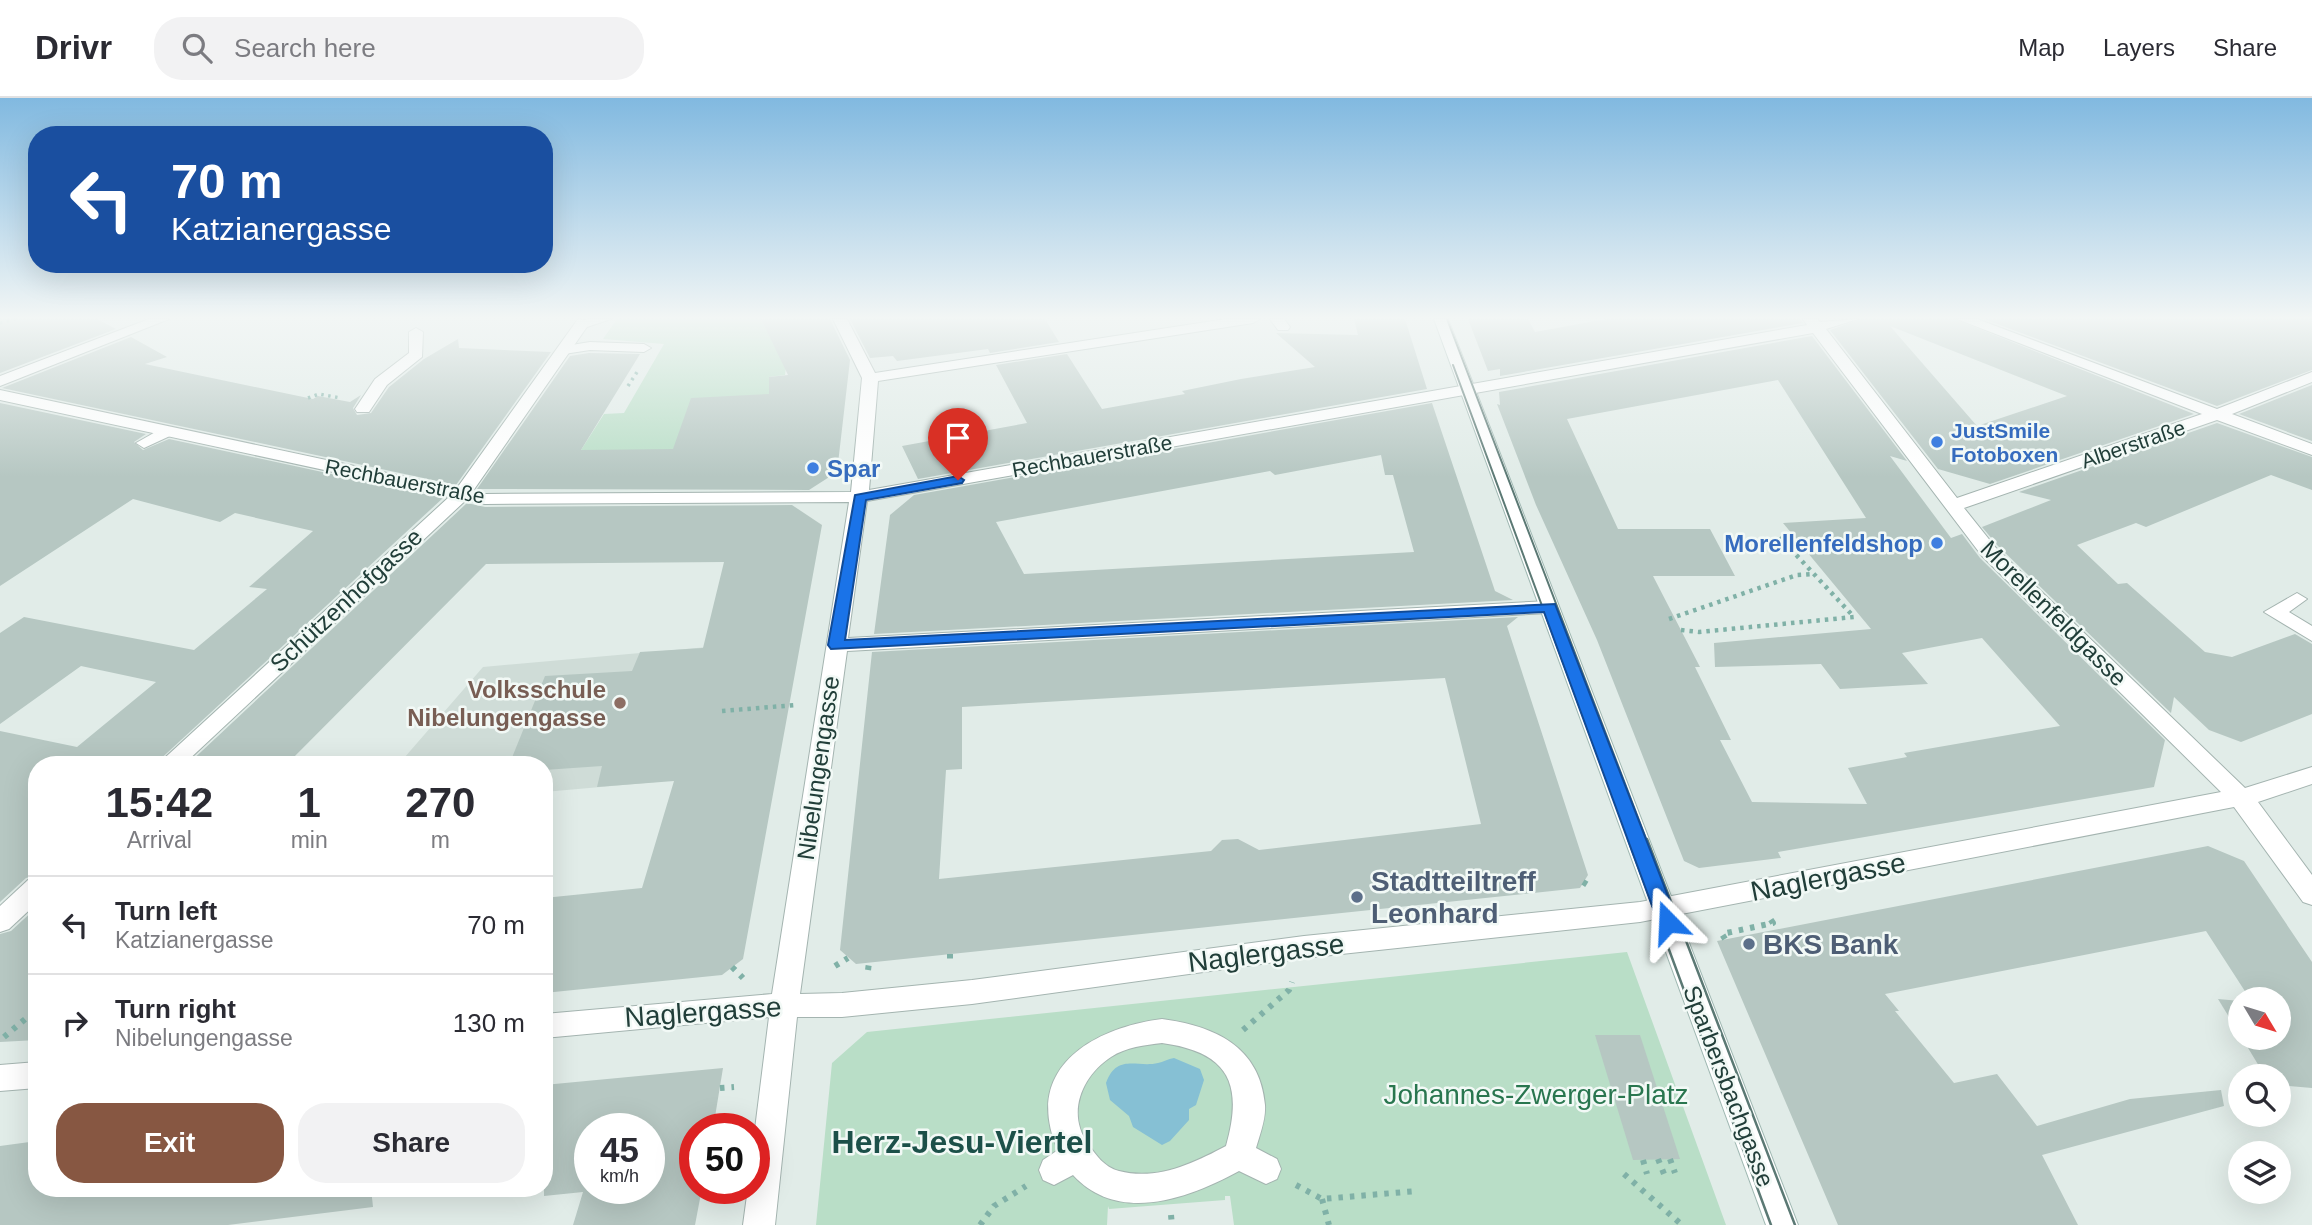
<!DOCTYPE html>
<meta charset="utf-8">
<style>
:root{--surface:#fff;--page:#f2f2f3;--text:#2b2b33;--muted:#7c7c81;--line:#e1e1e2;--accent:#875742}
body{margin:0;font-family:Arial,sans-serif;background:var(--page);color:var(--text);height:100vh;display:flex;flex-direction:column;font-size:26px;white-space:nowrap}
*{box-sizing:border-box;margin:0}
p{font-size:23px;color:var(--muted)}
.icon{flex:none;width:38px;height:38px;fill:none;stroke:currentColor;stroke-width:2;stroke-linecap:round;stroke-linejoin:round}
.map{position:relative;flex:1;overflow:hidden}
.side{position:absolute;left:28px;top:658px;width:525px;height:441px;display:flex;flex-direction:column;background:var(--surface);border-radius:28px;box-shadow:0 7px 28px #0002}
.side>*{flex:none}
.banner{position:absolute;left:28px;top:28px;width:525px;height:147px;border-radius:28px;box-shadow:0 7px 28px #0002;background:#1a4fa0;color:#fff;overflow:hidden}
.needle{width:46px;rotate:128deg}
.tools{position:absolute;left:2228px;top:889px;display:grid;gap:14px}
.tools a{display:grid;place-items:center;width:63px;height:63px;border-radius:50%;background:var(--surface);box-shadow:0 7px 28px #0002;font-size:35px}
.speed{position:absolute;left:574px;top:1015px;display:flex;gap:14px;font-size:35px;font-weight:700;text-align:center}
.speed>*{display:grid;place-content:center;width:91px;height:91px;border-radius:50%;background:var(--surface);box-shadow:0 7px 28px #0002;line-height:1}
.speed small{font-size:18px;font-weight:400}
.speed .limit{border:10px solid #d22;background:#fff;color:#111}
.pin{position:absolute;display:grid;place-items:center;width:60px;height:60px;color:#fff;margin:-72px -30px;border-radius:50% 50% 50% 0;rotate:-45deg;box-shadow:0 0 7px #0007}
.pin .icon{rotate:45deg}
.me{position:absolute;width:77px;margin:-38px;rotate:339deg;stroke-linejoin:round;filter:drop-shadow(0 0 5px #0008)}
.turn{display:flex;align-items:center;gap:24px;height:147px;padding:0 28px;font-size:32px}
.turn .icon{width:91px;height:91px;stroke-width:2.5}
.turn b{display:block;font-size:49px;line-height:60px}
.eta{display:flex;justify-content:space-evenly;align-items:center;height:119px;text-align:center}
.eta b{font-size:42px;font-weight:800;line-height:49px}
.cta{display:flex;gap:14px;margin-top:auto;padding:14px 28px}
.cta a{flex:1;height:80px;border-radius:28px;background:var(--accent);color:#fff;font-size:28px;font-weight:800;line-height:80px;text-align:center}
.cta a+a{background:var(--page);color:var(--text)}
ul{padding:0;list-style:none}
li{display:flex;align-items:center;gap:21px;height:98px;padding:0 28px;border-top:2px solid var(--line)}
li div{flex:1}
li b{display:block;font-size:26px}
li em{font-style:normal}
header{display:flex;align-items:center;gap:42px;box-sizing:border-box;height:98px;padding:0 35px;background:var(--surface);border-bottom:2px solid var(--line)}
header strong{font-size:33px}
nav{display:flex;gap:38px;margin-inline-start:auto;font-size:24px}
.search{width:490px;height:63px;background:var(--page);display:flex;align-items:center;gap:18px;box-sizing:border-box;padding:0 24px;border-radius:28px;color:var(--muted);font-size:26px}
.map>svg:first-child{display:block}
.built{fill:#cfdcd7}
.green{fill:#b9dec7}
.water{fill:#86c0d4}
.building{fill:#b6c7c2;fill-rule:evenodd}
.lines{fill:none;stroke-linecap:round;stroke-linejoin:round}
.lane-casing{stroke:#a4b4b0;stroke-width:2}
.street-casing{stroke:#a4b4b0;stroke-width:2}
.secondary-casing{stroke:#9fb8b2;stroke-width:2}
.path-far2{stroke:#80b1a7;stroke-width:3.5;stroke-dasharray:2.5 4.5;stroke-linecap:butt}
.path-far1{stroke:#80b1a7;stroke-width:4.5;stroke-dasharray:3.5 5;stroke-linecap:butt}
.path{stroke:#80b1a7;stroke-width:6;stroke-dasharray:4.5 7;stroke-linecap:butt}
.lane{fill:#fff;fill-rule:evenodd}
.street{fill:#fff;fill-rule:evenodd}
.secondary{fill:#fff;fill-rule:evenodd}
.tram-far1{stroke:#5b7974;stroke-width:2}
.tram{stroke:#5b7974;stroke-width:2.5}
.route{fill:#1a73e8;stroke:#114b97;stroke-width:2}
.shop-dot{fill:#3f7fe0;stroke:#f2f9f6;stroke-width:2.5}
.education-dot{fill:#8d6e63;stroke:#f2f9f6;stroke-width:2.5}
.service-dot{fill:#5c6f8a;stroke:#f2f9f6;stroke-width:2.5}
.labels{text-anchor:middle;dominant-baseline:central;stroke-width:5;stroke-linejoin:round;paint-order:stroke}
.far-shop-label{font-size:21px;font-weight:bold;fill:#366cbe;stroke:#f2f9f6;text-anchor:start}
.far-street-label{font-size:21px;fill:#213e39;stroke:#f2f9f6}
.shop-label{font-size:24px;font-weight:bold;fill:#366cbe;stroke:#f2f9f6;text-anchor:start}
.street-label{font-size:24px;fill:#213e39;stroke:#f2f9f6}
.education-label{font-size:24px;font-weight:bold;fill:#785e54;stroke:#f2f9f6;text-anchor:end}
.near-street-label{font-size:28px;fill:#213e39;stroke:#f2f9f6}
.near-service-label{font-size:28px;font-weight:bold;fill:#4e5e75;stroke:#f2f9f6;text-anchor:start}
.near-park-label{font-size:28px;fill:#29764f;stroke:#f2f9f6}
.near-neighbourhood-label{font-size:32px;font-weight:bold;fill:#1c5049;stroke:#f2f9f6}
</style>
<header>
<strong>Drivr</strong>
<div class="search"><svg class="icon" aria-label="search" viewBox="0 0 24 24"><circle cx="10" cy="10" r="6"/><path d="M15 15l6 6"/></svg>Search here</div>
<nav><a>Map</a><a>Layers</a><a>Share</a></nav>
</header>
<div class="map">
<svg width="2312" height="1127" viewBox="0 0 2312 1127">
<rect width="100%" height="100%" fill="#e1ece8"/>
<path class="built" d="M 799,541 L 657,684 L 544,694 L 544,667 L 398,667 L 483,569 Z"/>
<g class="green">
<path d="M 617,221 L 761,221 L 786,269 L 785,277 L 769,279 L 770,300 L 704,355 L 581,352 L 604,316 L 624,315 L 664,246 L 603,241 Z"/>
<path d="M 1627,854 L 1726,1127 L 1234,1127 L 1230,1098 L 1225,1098 L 1225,1102 L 1109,1111 L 1108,1108 L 1107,1127 L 816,1127 L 832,965 L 867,934 Z"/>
</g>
<path class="water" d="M 1174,960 L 1200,971 L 1204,982 L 1196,1007 L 1189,1011 L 1189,1022 L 1170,1043 L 1162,1047 L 1133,1029 L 1129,1018 L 1110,1002 L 1106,985 C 1117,955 1137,970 1158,965 C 1163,964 1168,961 1174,960 Z"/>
<g class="building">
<path d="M 0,221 L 97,221 L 116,231 L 0,275 Z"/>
<path d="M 761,221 L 830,221 L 850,262 L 837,374 L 809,392 L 477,391 L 570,258 L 589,255 L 640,256 L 581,352 L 673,351 L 691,300 L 769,296 L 769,279 L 788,277 Z"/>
<path d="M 850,221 L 1045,221 L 1059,244 L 990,255 L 988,251 L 897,263 L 893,258 L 870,260 Z"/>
<path d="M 1354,221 L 1405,221 L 1427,291 L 918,381 L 902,348 L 1027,325 L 996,267 L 1067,256 L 1102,311 L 1185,296 L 1182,293 L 1241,281 L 1315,269 L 1276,235 L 1358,237 Z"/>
<path d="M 1468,221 L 1528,221 L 1535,234 L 1606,221 L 1800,221 L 1803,225 L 1500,278 L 1500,271 L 1488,273 Z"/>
<path d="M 1861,221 L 1954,221 L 2194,316 L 1990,386 L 1938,371 L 1830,232 ZM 1890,228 L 2067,298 L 1977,328 Z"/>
<path d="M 1984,221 L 2312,221 L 2312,272 L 2217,308 Z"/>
<path d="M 1812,238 L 1907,363 L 1890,358 L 1951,440 L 1962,436 L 1980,460 L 2165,642 L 2154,689 L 1778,754 L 1781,760 L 1699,770 L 1684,763 L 1597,542 L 1536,407 L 1497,306 L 1500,307 L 1499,294 ZM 1778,282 L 1866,420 L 1783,425 L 1871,531 L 1714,545 L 1715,569 L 1821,566 L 1840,591 L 1928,586 L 1902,555 L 1982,540 L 2060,628 L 1904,655 L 1907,659 L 1848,670 L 1867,706 L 1752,704 L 1720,642 L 1731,642 L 1695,569 L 1700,569 L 1653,478 L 1735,478 L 1710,431 L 1618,431 L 1567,321 Z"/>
<path d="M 131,239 L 167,259 L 145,266 L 313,301 L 318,298 L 350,304 L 361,297 L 353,310 L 357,317 L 371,315 L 389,289 L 424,261 L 458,241 L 459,250 L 551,254 L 456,387 L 2,290 Z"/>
<path d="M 2312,287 L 2312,343 L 2239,316 Z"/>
<path d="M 0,305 L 146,336 L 134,344 L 143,352 L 169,341 L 443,400 L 154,667 L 37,667 L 37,777 L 26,780 L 0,804 L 0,633 L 77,649 L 156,584 L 81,568 L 0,626 L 0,535 L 24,519 L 194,552 L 267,491 L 249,489 L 313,433 L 235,415 L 220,424 L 133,401 L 0,488 Z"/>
<path d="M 1432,305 L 1495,493 L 1513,502 L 874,536 L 890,417 L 914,397 ZM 1381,357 L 1385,377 L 1393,377 L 1414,454 L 1024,476 L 996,424 L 1270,373 L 1275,377 Z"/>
<path d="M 2217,325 L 2312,359 L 2312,392 L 2271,377 L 2146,429 L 2136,425 L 2077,447 L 2118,486 L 2127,485 L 2205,554 L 2232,559 L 2295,536 L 2312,546 L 2312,616 L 2241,644 L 2209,632 L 2174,599 L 2171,615 L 1998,448 L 1982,429 L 2051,402 L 2019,394 Z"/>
<path d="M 467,405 L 485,409 L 792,407 L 822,427 L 743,861 L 722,877 L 544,895 L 544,800 L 642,790 L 674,683 L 597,689 L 602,668 L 544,672 L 544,667 L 509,667 L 545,578 L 632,573 L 640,554 L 703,550 L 724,464 L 486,466 L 286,667 L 187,667 Z"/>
<path d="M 1518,519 L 1507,528 L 1588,777 L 1580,790 L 856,866 L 840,852 L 872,554 ZM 1445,580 L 1481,726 L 1259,752 L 1238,741 L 1222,742 L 1211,753 L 939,781 L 946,672 L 962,671 L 962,609 Z"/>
<path d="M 2208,748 L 2244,763 L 2312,864 L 2312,990 L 2278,987 L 2278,978 L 2265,978 L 2242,940 L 2278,940 L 2278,901 L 2250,901 L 2206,833 L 1885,896 L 1899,913 L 1895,913 L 1954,985 L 1997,976 L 2037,1028 L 2130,1001 L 2221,992 L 2224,1008 L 2042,1057 L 2078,1127 L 1838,1127 L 1717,843 Z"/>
<path d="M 37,809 L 37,942 L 0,944 L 0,836 L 11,833 Z"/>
<path d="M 2218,901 L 2240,903 L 2240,937 Z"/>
<path d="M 1595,937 L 1640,937 L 1680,1061 L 1633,1062 Z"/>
<path d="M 723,970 L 713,1031 L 695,1031 L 695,1090 L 702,1090 L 695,1127 L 573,1127 L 583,1094 L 544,1098 L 544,987 ZM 590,1031 L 649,1031 L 649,1090 L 590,1090 Z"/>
<path d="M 37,1043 L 37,1090 L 371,1090 L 373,1109 L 228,1127 L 0,1127 L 0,1048 Z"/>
</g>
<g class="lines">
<defs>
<g id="lane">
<path d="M 588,221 L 611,221 L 581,231 L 574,227 Z"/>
<path d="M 1270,221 L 1284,221 L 1290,229 L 1288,232 L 1278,232 Z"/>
<path d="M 416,230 L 423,234 L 422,259 L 387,287 L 369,314 L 357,314 L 355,311 L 375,281 L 409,255 L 409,234 Z"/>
<path d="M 590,244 L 644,246 L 651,250 L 644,254 L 590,252 L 564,256 L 557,252 L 559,249 Z"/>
<path d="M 166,328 L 174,333 L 172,337 L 144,350 L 136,345 Z"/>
<path d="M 2297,495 L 2307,501 L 2289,514 L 2312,528 L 2312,543 L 2264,514 Z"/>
</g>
<g id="street">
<path d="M 149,221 L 169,221 L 0,288 L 0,278 Z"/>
<path d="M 578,221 L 591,223 L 473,393 L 485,396 L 851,394 L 862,280 L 833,221 L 847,221 L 875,275 L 1226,221 L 1260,221 L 1253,225 L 878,283 L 869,392 L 1807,227 L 1803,221 L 1817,221 L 1820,224 L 1858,221 L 1826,231 L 1957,400 L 2202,316 L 1957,221 L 1977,221 L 2217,311 L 2312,274 L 2312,284 L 2232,316 L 2312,346 L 2312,357 L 2217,322 L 1964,410 L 1996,450 L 2245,690 L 2312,669 L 2312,686 L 2258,704 L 2312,777 L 2312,807 L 2303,804 L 2234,709 L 1640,824 L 1304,860 L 972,906 L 842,919 L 797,919 L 775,1127 L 743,1127 L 748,1090 L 754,1090 L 754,1039 L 769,919 L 544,940 L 544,916 L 772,896 L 849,404 L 485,406 L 466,402 L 183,667 L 157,667 L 449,399 L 0,302 L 0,292 L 457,390 ZM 1813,235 L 1982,458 L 2221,694 L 1640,804 L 1304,838 L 972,882 L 842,895 L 800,896 L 847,553 L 1549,515 L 1559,509 L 1549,503 L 848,540 L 867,403 Z"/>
<path d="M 37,779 L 37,805 L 9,831 L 0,834 L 0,808 L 28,782 Z"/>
<path d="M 1162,921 C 1214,928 1260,948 1265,1007 C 1266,1021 1260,1036 1256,1050 L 1277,1061 L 1281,1071 L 1277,1081 L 1266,1086 L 1239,1073 C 1189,1100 1119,1127 1073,1077 L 1054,1087 L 1043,1082 L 1039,1072 L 1043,1062 L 1058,1052 C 1022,971 1092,930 1162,921 ZM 1162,945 C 1228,954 1244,985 1226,1048 C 1194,1065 1157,1083 1119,1073 C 1104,1069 1096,1057 1088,1046 C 1066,1015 1082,978 1111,959 C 1126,949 1145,947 1162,945 Z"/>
<path d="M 37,964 L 37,990 L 0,993 L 0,967 Z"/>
</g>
<path id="secondary" d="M 1434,221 L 1448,221 L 1798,1127 L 1766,1127 Z"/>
</defs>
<use href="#lane" class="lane-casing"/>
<use href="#street" class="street-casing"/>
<use href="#secondary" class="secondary-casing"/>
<g class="path-far2">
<path d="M 0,225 L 15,221"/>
<path d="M 628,288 L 639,271"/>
<path d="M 308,300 L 319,296 L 341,300"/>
<path d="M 1780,439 L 1788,448"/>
</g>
<g class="path-far1">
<path d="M 1669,521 L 1797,477 L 1813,476"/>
<path d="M 1681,532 L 1699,534 L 1854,519 L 1786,446"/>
<path d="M 722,613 L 796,607"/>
</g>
<g class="path">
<path d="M 1583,784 L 1591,789"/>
<path d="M 1725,841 L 1722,836 L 1773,825 L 1769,819"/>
<path d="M 950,856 L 950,861"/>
<path d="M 835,868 L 848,860"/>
<path d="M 732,869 L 743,880"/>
<path d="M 868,872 L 869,865"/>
<path d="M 1243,932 L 1289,892 L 1292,884"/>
<path d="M 4,939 L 37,911"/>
<path d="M 720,990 L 734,989"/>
<path d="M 1658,1061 L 1664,1076"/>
<path d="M 1670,1061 L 1675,1075"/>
<path d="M 1643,1062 L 1647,1076"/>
<path d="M 1624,1076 L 1682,1127"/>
<path d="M 1296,1087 L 1322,1101 L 1417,1093"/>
<path d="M 1322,1101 L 1329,1127"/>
<path d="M 1171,1117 L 1172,1127"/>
<path d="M 980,1127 L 994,1108 L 1026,1088"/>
</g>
<use href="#lane" class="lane"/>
<use href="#street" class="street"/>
<use href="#secondary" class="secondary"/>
<g class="tram-far1">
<path d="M 1447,221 L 1647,743"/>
<path d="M 1453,267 L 1629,743"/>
</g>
<g class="tram">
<path d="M 1628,741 L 1771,1127"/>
<path d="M 1647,741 L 1795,1127"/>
</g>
</g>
<linearGradient id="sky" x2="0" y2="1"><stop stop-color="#81b9e0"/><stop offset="0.58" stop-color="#f2f6f5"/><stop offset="1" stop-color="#f2f6f5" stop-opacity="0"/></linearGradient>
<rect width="2312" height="379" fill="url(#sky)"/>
<path class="route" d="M 958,378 L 964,382 L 962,385 L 866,402 L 845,542 L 1555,506 L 1678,824 L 1675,829 L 1661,829 L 1658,824 L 1544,514 L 831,551 L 828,547 L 855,397 Z"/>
<g class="shop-dot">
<circle cx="1937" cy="344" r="7"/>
<circle cx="813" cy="370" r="7"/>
<circle cx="1937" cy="445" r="7"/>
</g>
<circle class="education-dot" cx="620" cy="605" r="7"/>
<g class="service-dot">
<circle cx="1357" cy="799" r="7"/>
<circle cx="1749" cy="846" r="7"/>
</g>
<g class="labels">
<g class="far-shop-label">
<text x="1951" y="332">JustSmile<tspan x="1951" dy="24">Fotoboxen</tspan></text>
</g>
<g class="far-street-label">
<text transform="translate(2133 346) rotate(-19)">Alberstraße</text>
<text transform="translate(1092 358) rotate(-10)">Rechbauerstraße</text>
<text transform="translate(405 383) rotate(11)">Rechbauerstraße</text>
</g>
<g class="shop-label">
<text x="827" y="370">Spar</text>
<text x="1923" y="445" text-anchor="end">Morellenfeldshop</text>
</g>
<g class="street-label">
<text transform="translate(346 502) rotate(-43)">Schützenhofgasse</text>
<text transform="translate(2054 515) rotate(45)">Morellenfeldgasse</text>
<text transform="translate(818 670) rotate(-82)">Nibelungengasse</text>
<text transform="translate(1729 988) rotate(69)">Sparbersbachgasse</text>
</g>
<g class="education-label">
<text x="606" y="591">Volksschule<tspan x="606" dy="28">Nibelungengasse</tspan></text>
</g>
<g class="near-street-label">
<text transform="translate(1828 779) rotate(-11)">Naglergasse</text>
<text transform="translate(1266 855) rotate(-7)">Naglergasse</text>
<text transform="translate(703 914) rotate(-4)">Naglergasse</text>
</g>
<g class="near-service-label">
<text x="1371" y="783">Stadtteiltreff<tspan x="1371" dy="32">Leonhard</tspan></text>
<text x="1763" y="846">BKS Bank</text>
</g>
<g class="near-park-label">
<text x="1536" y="996">Johannes-Zwerger-Platz</text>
</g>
<g class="near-neighbourhood-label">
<text x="962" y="1044">Herz-Jesu-Viertel</text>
</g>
</g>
</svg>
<div class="tools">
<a><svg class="needle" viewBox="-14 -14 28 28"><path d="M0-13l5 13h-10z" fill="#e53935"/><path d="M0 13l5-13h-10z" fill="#7c7c81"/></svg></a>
<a><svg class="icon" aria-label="search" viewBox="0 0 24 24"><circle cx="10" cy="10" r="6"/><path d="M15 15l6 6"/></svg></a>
<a><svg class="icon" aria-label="layers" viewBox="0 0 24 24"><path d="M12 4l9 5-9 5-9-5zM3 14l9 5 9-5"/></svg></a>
</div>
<div class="speed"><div>45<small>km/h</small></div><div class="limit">50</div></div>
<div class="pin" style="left:958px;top:382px;background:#d93025"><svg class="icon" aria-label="arrive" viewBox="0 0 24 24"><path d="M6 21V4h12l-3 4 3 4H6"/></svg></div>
<svg class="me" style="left:1668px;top:824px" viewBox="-20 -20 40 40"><path d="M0-17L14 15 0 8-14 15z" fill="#1a73e8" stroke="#fff" stroke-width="4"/></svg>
<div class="banner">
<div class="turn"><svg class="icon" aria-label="left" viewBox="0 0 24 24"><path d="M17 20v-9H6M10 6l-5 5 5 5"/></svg><div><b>70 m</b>Katzianergasse</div></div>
</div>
<section class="side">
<div class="eta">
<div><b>15:42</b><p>Arrival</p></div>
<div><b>1</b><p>min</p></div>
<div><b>270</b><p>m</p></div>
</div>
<ul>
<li><svg class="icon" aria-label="left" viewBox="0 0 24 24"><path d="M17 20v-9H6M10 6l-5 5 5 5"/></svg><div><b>Turn left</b><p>Katzianergasse</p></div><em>70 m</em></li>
<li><svg class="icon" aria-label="right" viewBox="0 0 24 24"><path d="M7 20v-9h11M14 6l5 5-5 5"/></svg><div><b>Turn right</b><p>Nibelungengasse</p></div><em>130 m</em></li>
</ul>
<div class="cta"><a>Exit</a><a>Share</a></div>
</section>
</div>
